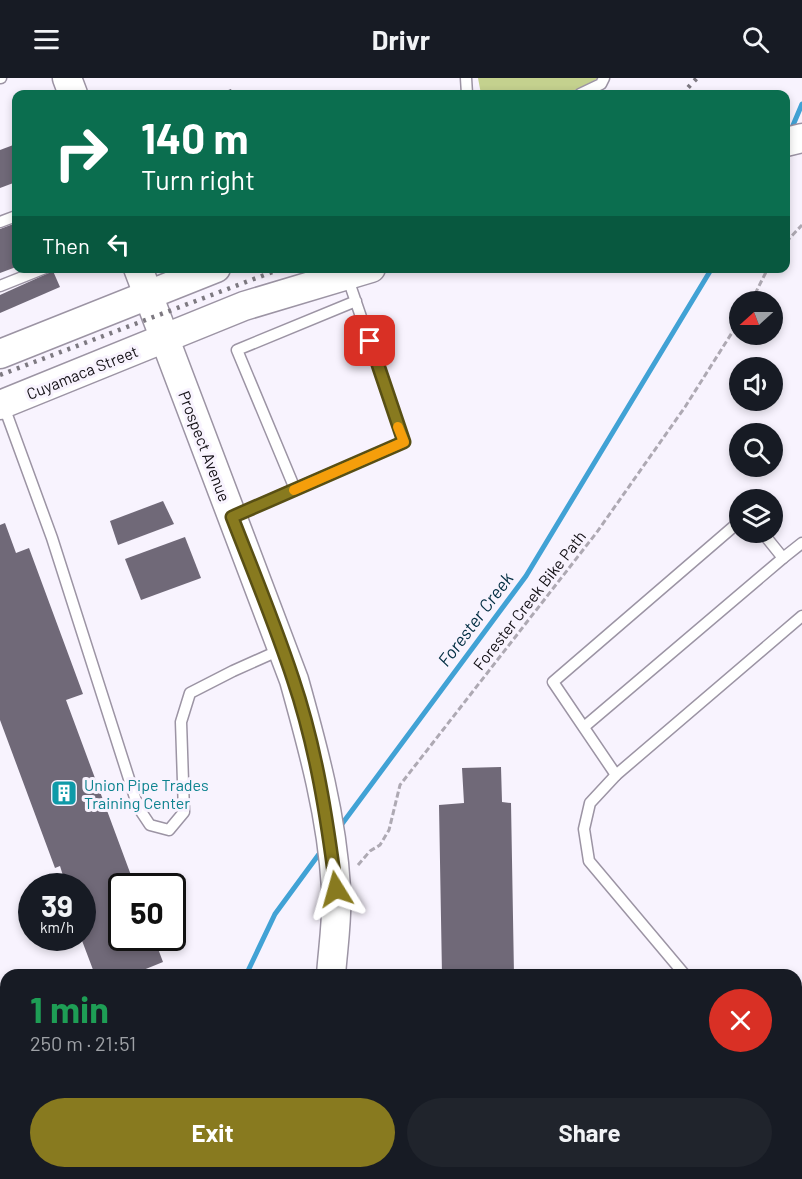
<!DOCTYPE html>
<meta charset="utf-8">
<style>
:root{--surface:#171b24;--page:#20242c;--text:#f1f3f6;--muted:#9ea1a6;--accent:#887a1f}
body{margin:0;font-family:Barlow,sans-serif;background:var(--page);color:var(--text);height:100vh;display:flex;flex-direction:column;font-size:22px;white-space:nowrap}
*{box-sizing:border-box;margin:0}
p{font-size:20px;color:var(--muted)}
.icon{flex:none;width:33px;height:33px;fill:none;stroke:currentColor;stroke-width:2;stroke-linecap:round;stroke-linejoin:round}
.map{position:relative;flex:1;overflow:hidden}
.side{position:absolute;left:0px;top:891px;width:802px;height:210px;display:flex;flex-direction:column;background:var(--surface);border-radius:18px 18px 0 0;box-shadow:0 3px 9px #0003}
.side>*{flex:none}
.top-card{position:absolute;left:12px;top:12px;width:778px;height:183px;border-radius:12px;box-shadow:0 3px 9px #0003;background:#0b6e4f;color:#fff;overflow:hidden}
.needle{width:39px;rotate:249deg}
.controls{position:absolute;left:729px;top:213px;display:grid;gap:12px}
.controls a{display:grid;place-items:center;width:54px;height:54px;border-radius:50%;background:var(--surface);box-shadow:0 3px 9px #0003;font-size:30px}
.speed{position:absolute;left:18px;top:795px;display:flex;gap:12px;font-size:30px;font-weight:700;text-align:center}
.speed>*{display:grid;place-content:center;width:78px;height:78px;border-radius:50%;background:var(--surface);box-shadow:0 3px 9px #0003;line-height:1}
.speed small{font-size:15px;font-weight:400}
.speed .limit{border:3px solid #111;border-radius:9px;background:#fff;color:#111}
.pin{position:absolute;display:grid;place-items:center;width:51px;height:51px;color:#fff;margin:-26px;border-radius:12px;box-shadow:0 3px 9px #0006}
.me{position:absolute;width:66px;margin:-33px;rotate:352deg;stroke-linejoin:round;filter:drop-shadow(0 0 4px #0008)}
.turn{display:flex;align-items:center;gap:21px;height:126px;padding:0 30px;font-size:27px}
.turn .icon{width:78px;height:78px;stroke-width:2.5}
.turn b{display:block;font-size:42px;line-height:51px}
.then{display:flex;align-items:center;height:57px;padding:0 30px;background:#0003;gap:12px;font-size:22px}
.round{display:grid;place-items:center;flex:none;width:63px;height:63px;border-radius:32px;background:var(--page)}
.head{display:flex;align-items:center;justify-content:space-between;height:102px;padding:0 30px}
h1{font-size:36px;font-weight:700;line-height:45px;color:#1e9e55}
.cta{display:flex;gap:12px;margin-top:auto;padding:12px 30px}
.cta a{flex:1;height:69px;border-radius:36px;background:var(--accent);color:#fff;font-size:24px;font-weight:700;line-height:69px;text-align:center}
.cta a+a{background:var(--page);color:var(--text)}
header{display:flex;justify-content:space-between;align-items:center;height:78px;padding:0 30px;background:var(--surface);font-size:27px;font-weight:700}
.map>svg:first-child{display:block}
.green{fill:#c4d18e}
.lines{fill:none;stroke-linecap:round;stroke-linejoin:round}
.stream{stroke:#41a2d5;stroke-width:5}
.building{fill:#706978}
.lane-casing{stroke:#9c94a4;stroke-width:13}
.secondary-casing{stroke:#9c94a4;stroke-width:31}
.path{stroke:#aea9b3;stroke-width:3;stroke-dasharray:6 3;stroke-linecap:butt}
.lane{stroke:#fff;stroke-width:10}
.secondary{stroke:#fff;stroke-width:28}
.rail{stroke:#7d7981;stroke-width:4.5;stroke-dasharray:3 6;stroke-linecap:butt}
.route-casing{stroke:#584f14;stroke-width:15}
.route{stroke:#887a1f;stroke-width:10}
.slow{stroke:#f59e0b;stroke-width:10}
.labels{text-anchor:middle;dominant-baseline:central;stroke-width:6;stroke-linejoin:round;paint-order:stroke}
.street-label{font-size:16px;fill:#131015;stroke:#f8f3fe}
.culture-label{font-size:16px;fill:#0d838f;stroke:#f8f3fe;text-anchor:start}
.water-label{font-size:18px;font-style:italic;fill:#012d42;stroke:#f8f3fe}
</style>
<header><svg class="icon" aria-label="menu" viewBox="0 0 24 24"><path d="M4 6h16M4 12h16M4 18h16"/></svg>Drivr<svg class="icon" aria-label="search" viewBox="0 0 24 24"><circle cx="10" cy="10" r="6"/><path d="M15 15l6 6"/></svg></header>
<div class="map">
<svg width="802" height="1101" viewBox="0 0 802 1101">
<rect width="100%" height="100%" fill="#f8f3fe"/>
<path class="green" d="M 478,0 L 598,0 L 586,8 L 563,16 L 481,16 Z"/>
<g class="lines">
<g class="stream">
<path d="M 791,52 L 802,26"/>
<path d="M 339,750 L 526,498 L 712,190"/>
<path d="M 246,897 L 275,836 L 322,772"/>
<path d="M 150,1101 L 153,1095"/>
</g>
</g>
<g class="building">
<path d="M 231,11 L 233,16 L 218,16 Z"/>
<path d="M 16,66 L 16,104 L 0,110 L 0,72 Z"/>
<path d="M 16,145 L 16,189 L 0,195 L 0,151 Z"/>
<path d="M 53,193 L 60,209 L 0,235 L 0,217 Z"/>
<path d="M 163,423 L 174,446 L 118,467 L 110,443 Z"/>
<path d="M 5,445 L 16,475 L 29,470 L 83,616 L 66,622 L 135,808 L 122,808 L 122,860 L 154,860 L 163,884 L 131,897 L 95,897 L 81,860 L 82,808 L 62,808 L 61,805 L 65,804 L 60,788 L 55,790 L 0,642 L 0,447 Z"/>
<path d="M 185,459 L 201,500 L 141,522 L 125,481 Z"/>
<path d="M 501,689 L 502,724 L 511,725 L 514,897 L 442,897 L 439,727 L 464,725 L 462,690 Z"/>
<path d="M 403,1095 L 550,1095 L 551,1101 L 400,1101 Z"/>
</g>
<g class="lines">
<defs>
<g id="lane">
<path d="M 0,0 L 1,0"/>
<path d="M 466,0 L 467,16"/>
<path d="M 580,16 L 601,6 L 604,0"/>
<path d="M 0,144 L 16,138"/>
<path d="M 347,198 L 404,364 L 295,411 L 237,272 L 356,223"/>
<path d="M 0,208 L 45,190"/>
<path d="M 3,326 L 52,460 L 138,729 L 150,747 L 169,752 L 184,734 L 181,644 L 190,615 L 233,593 L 280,572"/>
<path d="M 232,439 L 295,411"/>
<path d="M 740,443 L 553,604 L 616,697 L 802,538"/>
<path d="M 783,480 L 802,465"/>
<path d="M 584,649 L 783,480 L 762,454"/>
<path d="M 616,697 L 590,725 L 584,751 L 589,783 L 685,897"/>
<path d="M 796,1028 L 802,1032"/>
<path d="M 561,1095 L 562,1101"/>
<path d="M 381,1101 L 382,1095"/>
</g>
<g id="secondary">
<path d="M 67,0 L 73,16"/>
<path d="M 786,64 L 802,60"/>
<path d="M 138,190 L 294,602 C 313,670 332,739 336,810 C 338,838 333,869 331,897"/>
<path d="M 0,276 L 216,190"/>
<path d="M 0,327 L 244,228 L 371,190"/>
<path d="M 293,1101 L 295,1095"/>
</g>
</defs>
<use href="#lane" class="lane-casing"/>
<use href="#secondary" class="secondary-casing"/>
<g class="path">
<path d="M 786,164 L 802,147"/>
<path d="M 751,224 L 768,190"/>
<path d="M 358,787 L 370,773 L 380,767 L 389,752 L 400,707 L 597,454 L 685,329 L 740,242"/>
<path d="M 263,1101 L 265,1095"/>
</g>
<use href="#lane" class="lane"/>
<use href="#secondary" class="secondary"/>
<g class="rail">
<path d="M 682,16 L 697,0"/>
<path d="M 0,297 L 283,190"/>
</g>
</g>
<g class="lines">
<defs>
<path id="route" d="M 336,811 C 327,740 316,669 293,601 C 275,546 253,493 232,439 L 404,364 L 370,263"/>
</defs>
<use href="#route" class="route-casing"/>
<use href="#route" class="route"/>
<path class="slow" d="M 294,412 L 404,364 L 398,349"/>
</g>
<defs>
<symbol id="building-square" viewBox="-11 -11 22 22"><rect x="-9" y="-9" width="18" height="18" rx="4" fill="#0f9aa8" stroke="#f8f3fe"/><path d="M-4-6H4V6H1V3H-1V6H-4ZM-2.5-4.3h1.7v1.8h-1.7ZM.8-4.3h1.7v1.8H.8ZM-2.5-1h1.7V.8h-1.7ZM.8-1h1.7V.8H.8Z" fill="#fff"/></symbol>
</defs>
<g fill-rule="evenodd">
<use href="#building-square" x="49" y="700" width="30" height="30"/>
</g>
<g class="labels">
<g class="street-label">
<text transform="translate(82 294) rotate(-22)">Cuyamaca Street</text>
<text transform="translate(205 368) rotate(69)">Prospect Avenue</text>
<text transform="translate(529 522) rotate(-52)">Forester Creek Bike Path</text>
</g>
<g class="culture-label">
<text x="84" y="706">Union Pipe Trades<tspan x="84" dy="18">Training Center</tspan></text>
</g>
<g class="water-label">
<text transform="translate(475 541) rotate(-53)">Forester Creek</text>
</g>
</g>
</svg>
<div class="controls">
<a><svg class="needle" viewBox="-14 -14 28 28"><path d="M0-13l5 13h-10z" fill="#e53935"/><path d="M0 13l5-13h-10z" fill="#9ea1a6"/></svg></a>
<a><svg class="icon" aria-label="sound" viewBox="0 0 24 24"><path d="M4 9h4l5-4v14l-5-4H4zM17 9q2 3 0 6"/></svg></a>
<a><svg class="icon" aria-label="search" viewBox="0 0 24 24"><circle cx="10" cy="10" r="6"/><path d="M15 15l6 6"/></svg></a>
<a><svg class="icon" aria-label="layers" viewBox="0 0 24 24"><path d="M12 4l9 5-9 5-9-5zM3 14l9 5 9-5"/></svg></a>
</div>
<div class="speed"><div>39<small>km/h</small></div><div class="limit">50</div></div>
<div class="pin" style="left:370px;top:263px;background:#d93025"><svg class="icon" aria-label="arrive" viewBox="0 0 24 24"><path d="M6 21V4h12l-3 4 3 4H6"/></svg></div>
<svg class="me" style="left:336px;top:811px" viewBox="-20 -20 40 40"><path d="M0-17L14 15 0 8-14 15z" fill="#887a1f" stroke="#fff" stroke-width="4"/></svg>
<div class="top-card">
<div class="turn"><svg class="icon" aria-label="right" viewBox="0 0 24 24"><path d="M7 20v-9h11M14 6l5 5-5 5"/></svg><div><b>140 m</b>Turn right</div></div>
<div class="then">Then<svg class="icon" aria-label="left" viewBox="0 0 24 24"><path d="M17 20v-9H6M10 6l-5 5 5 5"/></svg></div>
</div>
<section class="side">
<div class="head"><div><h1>1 min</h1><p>250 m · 21:51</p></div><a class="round" style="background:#d93025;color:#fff"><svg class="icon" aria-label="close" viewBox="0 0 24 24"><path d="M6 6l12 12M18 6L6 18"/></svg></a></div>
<div class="cta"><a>Exit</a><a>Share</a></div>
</section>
</div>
